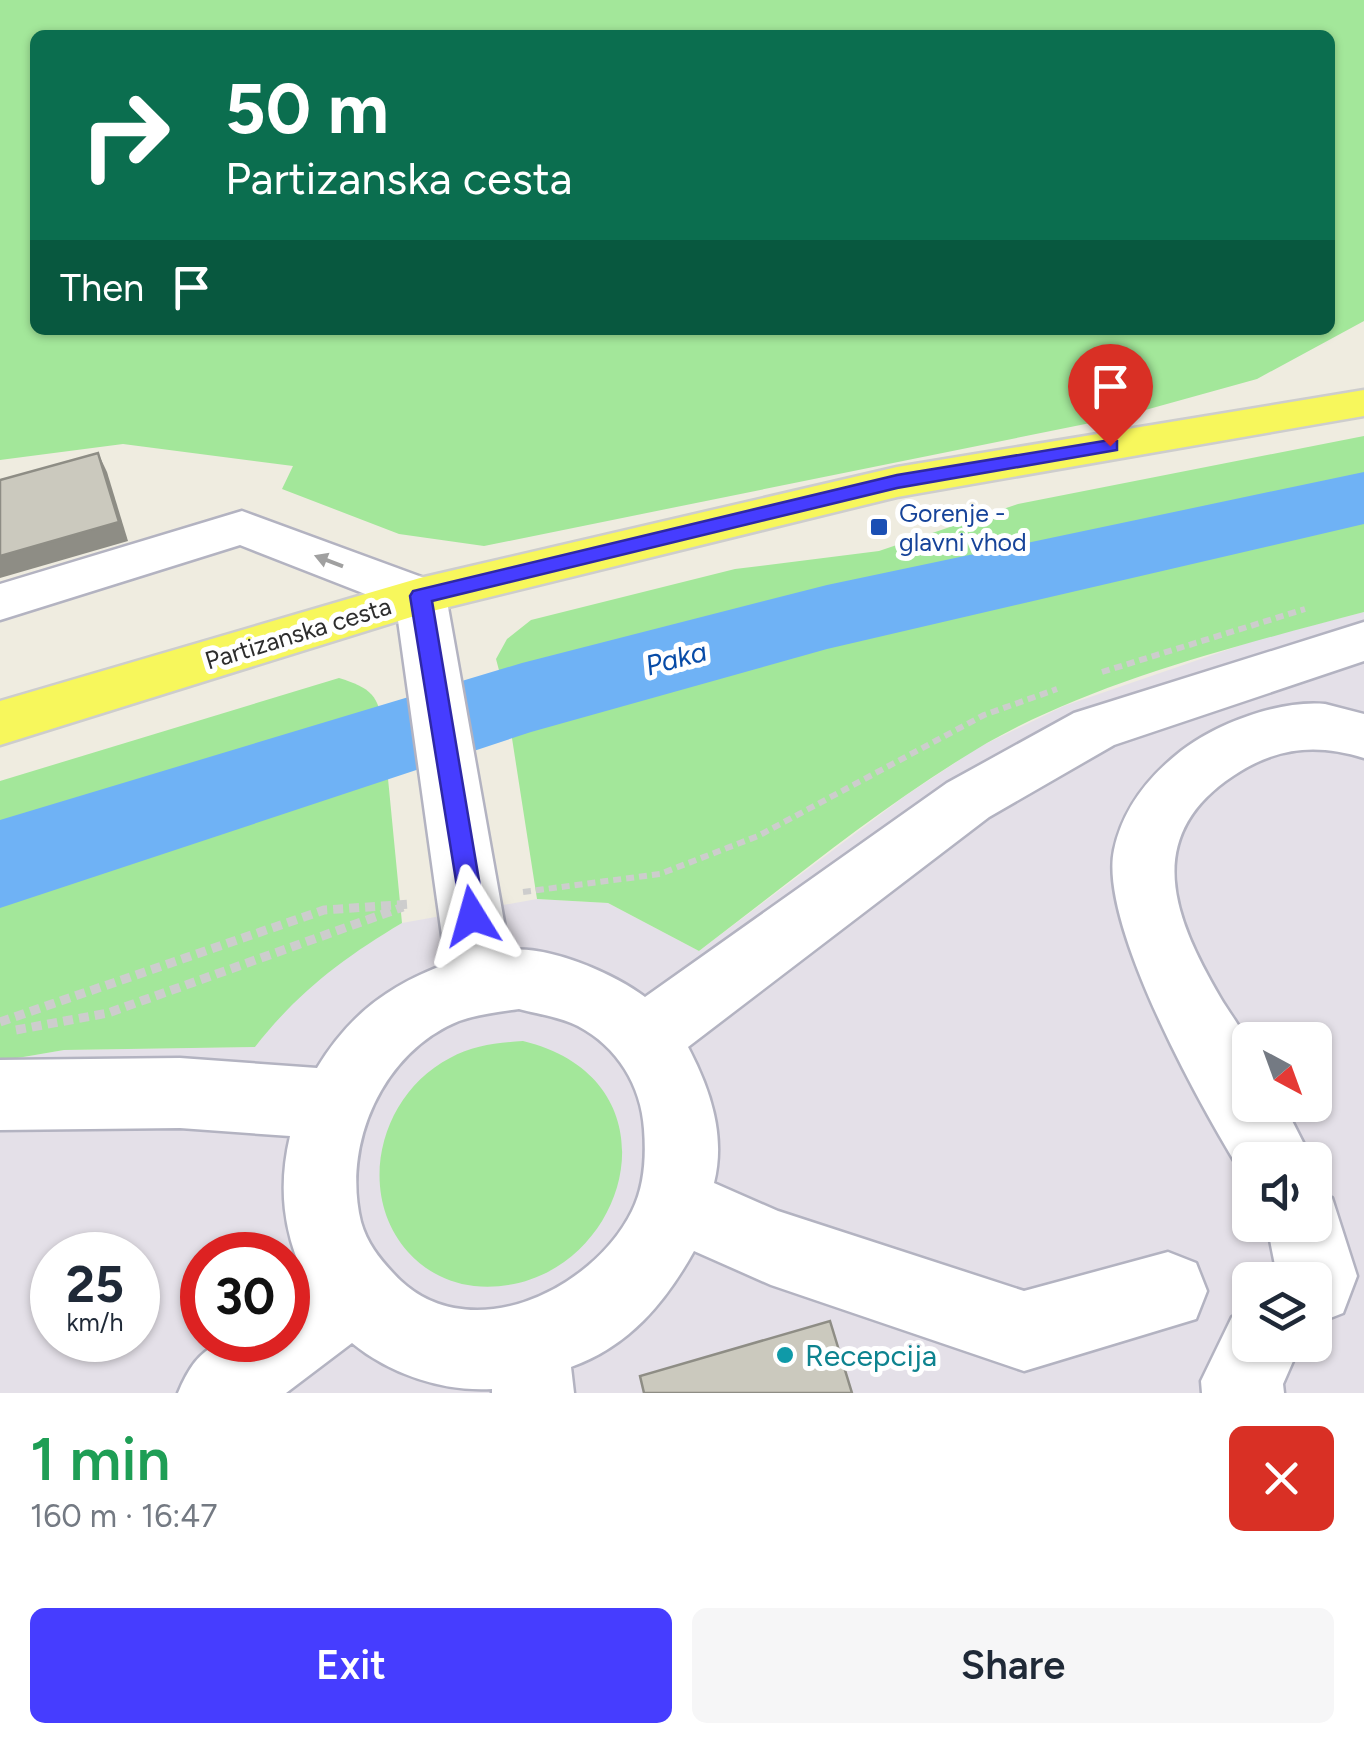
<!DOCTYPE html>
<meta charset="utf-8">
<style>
:root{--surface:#fff;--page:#f6f6f7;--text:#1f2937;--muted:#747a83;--accent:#463dff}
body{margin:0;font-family:Figtree,sans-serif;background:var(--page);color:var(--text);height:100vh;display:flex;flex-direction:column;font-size:38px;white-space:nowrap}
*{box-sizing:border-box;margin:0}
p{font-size:32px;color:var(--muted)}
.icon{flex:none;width:55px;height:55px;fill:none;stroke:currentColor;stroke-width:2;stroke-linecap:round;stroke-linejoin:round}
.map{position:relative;height:1393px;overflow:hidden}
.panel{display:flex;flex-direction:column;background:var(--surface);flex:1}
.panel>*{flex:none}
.hud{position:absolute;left:30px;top:30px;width:1305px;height:305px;border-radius:15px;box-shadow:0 2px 8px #0004;background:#0b6e4f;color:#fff;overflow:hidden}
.needle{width:65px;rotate:139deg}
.fabs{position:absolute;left:1232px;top:1022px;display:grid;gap:20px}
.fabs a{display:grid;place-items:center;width:100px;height:100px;border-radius:15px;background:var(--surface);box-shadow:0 2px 8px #0004;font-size:50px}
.speed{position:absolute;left:30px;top:1232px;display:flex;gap:20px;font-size:50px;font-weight:700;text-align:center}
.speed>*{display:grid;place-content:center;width:130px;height:130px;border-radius:50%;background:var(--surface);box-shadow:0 2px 8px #0004;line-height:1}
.speed small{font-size:25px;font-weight:400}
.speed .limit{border:15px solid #d22;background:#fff;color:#111}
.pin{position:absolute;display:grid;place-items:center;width:85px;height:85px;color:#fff;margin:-102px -42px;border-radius:50% 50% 50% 0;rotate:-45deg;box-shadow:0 0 10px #0007}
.pin .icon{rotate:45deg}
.me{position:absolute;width:110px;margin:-55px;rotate:352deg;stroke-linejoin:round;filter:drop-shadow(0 0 8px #0008)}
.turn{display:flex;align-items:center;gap:35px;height:210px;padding:0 30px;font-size:45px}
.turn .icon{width:130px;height:130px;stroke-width:2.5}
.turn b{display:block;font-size:70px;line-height:85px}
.then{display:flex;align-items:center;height:95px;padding:0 30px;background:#0003;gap:20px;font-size:38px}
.round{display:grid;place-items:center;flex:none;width:105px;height:105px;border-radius:15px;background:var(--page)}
.overview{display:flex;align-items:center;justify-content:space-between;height:170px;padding:0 30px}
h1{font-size:60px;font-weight:600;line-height:75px;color:#1e9e55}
.button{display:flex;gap:20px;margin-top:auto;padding:20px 30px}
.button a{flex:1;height:115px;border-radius:15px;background:var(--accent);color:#fff;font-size:40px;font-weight:600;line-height:115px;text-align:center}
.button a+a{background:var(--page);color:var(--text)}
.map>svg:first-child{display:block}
.industrial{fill:#e4e0e8;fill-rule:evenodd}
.green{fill:#a3e79a;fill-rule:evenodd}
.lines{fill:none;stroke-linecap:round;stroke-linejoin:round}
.river{fill:#6fb2f5;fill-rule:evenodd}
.minor-casing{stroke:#b3b3c1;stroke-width:5}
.major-casing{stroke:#cdcdcd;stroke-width:5}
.path-far1{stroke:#cdcdcd;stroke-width:6;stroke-dasharray:8 5;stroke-linecap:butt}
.path{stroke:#cdcdcd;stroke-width:9;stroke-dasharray:10 6;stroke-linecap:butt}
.minor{fill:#fff;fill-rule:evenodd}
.major{fill:#f7f75c;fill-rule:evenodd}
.shaded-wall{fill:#8e8d85}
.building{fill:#cbc9be;stroke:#8e8d85;stroke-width:2.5}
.oneway{fill:#a0a0a0}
.route{fill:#463dff;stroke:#2e28a6;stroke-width:2.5}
.transit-dot{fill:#1a4fb4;stroke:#fff;stroke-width:4}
.culture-dot{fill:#0f9aa8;stroke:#fff;stroke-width:4}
.labels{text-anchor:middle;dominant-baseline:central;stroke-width:10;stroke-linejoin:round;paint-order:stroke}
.transit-label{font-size:25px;fill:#164399;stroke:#fff;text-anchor:start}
.street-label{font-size:25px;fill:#2d2d2d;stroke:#fff}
.water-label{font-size:28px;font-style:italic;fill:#074ba7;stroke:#fff}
.near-culture-label{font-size:30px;fill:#0d838f;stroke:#fff;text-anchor:start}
</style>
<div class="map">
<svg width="1364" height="1393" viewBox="0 0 1364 1393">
<rect width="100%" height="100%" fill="#efece0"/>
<path class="industrial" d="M 1364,612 L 1364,1393 L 0,1393 L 0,1061 L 64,1050 L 255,1047 L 288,1004 L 338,962 L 402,923 L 537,899 L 608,903 L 699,951 L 905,796 L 979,747 L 1064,706 L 1256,640 ZM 1250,1040 L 1315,1040 L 1315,1105 L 1250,1105 ZM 1250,1160 L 1315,1160 L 1315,1225 L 1250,1225 ZM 52,1255 L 138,1255 L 138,1340 L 52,1340 ZM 202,1255 L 288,1255 L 288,1340 L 202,1340 ZM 1250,1280 L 1315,1280 L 1315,1345 L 1250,1345 Z"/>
<g class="green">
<path d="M 0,0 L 1364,0 L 1364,321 L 1257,379 L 1120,417 L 484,546 L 399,534 L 282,489 L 293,466 L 123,444 L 0,460 ZM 35,35 L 1330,35 L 1330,330 L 35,330 Z"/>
<path d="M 1364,436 L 1364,482 L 938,576 L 504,689 L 496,659 L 507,639 L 531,620 L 735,569 L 879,551 L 1018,504 Z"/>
<path d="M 1364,506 L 1364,612 C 1240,645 1087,683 977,749 C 879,808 790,882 699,951 L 608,903 L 537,899 L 509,719 L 864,620 Z"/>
<path d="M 339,678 C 371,688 379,695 383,729 L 0,847 L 0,781 Z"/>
<path d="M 386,758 L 402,923 C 343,958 297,993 255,1047 L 64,1050 L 0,1061 L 0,881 Z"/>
<path d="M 523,1041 C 695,1083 620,1300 474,1286 C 448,1283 425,1271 408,1252 C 355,1192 380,1094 450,1058 C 473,1045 497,1043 523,1041 Z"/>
</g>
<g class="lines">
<path class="river" d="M 1364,472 L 1364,524 L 827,649 L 531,732 L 0,908 L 0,820 L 522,663 L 827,585 Z"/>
<defs>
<g id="minor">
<path d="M 242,511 L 438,583 L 446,596 L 509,950 C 549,945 615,974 645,997 L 947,783 L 1074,713 L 1364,622 L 1364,661 L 1114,745 L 989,817 L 688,1047 C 710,1089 726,1135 714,1183 L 778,1211 L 1024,1291 L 1168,1252 L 1196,1263 L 1207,1291 L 1196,1319 L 1024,1371 L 771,1285 L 694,1251 C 665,1303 629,1346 571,1367 L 574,1393 L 492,1393 L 492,1389 C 443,1392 390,1374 352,1343 L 286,1393 L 178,1393 C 203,1332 230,1340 288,1340 L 288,1293 L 306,1280 C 283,1232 278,1187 290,1136 L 180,1128 L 0,1130 L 0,1060 L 180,1058 L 317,1068 C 349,1015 389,985 446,964 L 396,606 L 240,545 L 0,620 L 0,584 ZM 519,1009 C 537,1014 561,1017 578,1026 C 618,1047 641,1086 644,1129 C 646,1156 645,1185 632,1211 C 592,1292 464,1352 393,1273 C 379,1258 367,1243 361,1222 C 342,1145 382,1052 459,1021 C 478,1014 499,1012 519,1009 Z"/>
<path d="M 1325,704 L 1364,714 L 1364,758 C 1316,743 1276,747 1233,776 C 1141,837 1174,918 1220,997 C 1229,1013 1247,1034 1250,1051 C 1253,1068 1250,1088 1250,1105 L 1284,1105 L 1312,1160 L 1250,1160 L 1250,1186 C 1207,1120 1098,925 1114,850 C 1123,808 1148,777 1181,751 C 1217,723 1279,700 1325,704 Z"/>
<path d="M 1315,1191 L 1332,1198 L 1357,1276 L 1343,1313 L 1315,1324 L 1315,1280 L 1278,1280 L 1267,1225 L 1315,1225 Z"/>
<path d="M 1250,1309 L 1250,1345 L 1300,1345 L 1283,1384 L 1284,1393 L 1202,1393 L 1201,1381 L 1232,1317 Z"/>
</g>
<path id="major" d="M 1364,390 L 1364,416 L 897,497 L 424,613 L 0,745 L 0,701 L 420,578 L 897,467 Z"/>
</defs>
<use href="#minor" class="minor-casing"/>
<use href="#major" class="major-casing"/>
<g class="path-far1">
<path d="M 1102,672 L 1305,609"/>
<path d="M 523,892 L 660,874 L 758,836 L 984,715 L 1057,689"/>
</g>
<g class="path">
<path d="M 0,1022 L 324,910 L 411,904"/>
<path d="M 16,1030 L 108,1013 L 403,907"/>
</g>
<use href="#minor" class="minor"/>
<use href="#major" class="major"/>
</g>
<path class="shaded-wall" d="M 98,453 L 107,472 L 128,541 L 0,578 L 0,556 Z"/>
<g class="building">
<path d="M 98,453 L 119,522 L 0,556 L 0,480 Z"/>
<path d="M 830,1321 L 852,1393 L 644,1393 L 640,1376 Z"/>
</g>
<defs><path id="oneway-solid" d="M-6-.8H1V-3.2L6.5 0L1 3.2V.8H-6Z" transform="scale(2.5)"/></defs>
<use class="oneway" href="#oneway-solid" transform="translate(329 561) rotate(-159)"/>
<path class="route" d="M 1110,440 L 1117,441 L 1117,450 L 897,488 L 432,601 L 485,916 L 482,924 L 463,924 L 410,596 L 413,591 L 897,475 Z"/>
<rect class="transit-dot" x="869" y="517" width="20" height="20" rx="5"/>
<circle class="culture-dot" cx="785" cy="1355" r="10"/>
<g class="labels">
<g class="transit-label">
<text x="899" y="513">Gorenje -<tspan x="899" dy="29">glavni vhod</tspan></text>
</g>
<g class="street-label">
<text transform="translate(298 633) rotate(-17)">Partizanska cesta</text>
</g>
<g class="water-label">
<text transform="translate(676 658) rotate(-15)">Paka</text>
</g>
<g class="near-culture-label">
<text x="805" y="1355">Recepcija</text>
</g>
</g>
</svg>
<div class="fabs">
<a><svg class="needle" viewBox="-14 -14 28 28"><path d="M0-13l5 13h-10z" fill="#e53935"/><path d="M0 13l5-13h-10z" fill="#747a83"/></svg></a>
<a><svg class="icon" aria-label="sound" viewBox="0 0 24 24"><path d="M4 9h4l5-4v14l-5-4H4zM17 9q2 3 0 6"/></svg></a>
<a><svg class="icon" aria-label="layers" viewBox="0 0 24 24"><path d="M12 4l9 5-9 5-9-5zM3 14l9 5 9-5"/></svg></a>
</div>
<div class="speed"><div>25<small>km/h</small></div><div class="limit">30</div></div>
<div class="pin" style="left:1110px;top:446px;background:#d93025"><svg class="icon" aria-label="arrive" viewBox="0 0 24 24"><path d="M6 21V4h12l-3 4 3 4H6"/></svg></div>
<svg class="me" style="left:472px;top:916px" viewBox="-20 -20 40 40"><path d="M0-17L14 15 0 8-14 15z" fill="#463dff" stroke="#fff" stroke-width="4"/></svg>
<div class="hud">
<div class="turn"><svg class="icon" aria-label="right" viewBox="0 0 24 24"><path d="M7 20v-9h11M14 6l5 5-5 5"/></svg><div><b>50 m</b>Partizanska cesta</div></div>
<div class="then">Then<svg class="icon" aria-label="arrive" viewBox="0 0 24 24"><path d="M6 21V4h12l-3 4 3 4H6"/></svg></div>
</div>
</div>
<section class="panel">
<div class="overview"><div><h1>1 min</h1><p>160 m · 16:47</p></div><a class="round" style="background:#d93025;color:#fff"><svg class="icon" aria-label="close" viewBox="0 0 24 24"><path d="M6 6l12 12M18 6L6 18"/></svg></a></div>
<div class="button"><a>Exit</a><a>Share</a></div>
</section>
